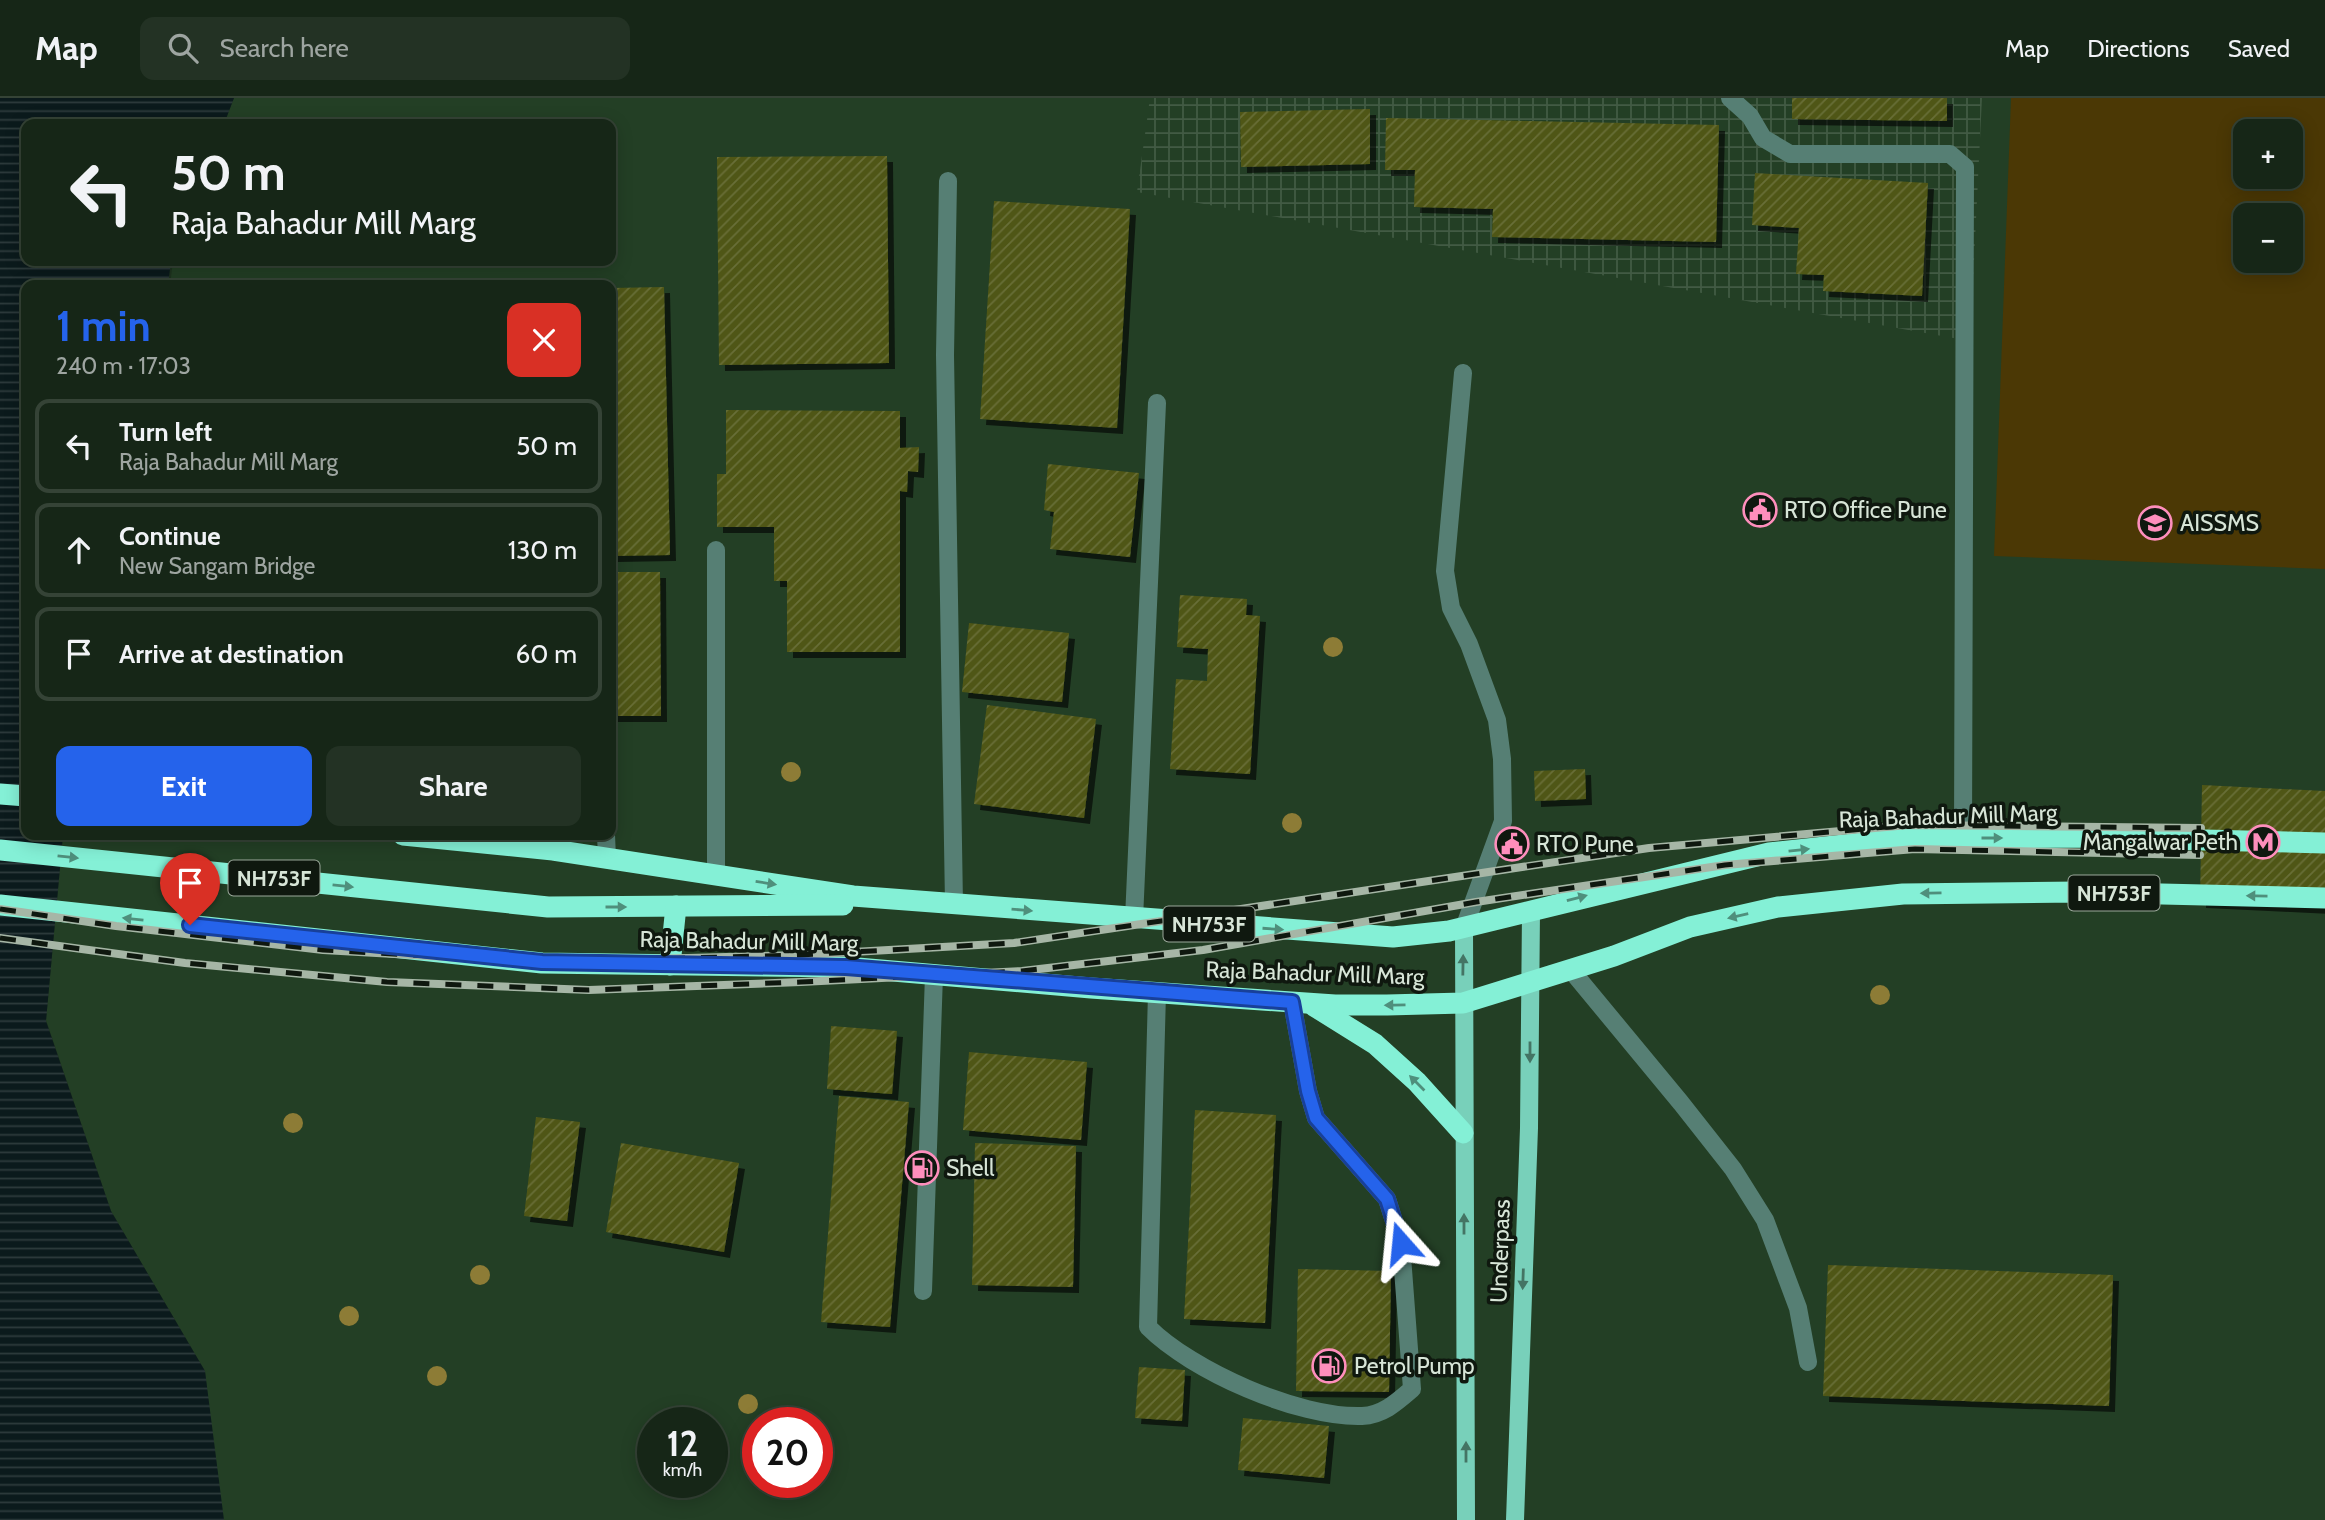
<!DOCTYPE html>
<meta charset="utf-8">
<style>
:root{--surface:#162617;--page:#233224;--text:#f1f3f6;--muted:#9ea5a1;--line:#354336;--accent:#2563eb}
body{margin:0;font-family:Cabin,sans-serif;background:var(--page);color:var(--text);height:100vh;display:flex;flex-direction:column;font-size:26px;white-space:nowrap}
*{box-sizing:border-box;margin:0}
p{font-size:23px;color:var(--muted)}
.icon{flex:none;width:38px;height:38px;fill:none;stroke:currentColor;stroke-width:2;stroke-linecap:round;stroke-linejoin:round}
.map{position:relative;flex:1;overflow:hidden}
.details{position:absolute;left:21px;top:182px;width:595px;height:560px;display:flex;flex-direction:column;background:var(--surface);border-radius:14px;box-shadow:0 4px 18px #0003,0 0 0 2px var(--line)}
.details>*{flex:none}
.guide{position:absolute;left:21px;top:21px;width:595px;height:147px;border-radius:14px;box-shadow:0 4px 18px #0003,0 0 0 2px var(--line);background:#162617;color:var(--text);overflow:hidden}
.controls{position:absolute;left:2233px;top:21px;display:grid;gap:14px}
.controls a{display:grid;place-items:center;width:70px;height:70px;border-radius:14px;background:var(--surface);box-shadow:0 4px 18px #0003,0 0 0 2px var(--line);font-size:35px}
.speed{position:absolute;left:637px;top:1309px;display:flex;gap:14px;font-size:35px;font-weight:700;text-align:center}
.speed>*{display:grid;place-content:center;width:91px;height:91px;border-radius:50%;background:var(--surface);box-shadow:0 4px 18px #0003,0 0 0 2px var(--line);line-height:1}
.speed small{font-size:18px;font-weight:400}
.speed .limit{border:10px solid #d22;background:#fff;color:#111}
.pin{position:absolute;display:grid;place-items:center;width:60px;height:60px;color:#fff;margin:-72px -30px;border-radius:50% 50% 50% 0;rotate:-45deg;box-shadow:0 0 7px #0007}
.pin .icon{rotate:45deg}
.me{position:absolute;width:77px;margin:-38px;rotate:342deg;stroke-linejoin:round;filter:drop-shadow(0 0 5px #0008)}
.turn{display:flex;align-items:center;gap:24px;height:147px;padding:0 35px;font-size:32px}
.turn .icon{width:91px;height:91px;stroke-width:2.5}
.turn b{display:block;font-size:49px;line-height:60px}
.round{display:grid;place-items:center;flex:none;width:74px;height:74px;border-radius:14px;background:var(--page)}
.summary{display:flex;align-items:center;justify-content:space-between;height:119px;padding:0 35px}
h1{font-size:42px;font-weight:700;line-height:52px;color:var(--accent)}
.primary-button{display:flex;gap:14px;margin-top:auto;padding:14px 35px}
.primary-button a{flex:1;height:80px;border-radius:14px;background:var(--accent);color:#fff;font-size:28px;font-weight:700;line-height:80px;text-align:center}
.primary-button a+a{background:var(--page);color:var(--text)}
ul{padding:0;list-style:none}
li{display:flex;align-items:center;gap:21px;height:94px;margin:0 14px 10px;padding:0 21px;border:4px solid var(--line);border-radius:14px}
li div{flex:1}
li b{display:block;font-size:26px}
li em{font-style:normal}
header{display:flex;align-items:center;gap:42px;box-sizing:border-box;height:98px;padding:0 35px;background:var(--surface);border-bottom:2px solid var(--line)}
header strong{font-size:33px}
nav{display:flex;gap:38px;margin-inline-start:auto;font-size:24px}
.search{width:490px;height:63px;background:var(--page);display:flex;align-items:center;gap:18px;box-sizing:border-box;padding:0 24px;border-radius:14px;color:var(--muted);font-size:26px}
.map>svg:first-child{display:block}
.built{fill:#233f25;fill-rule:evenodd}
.industrial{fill:url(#industrial-grid)}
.grass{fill:#4b3805;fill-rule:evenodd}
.water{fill:url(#water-rules)}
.building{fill:url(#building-hatch);filter:url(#shadow)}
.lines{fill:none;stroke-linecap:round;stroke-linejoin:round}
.minor{stroke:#567f74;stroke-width:18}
.major{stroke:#78d0ba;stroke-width:18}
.highway{stroke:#84f0d6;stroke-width:21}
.rail-casing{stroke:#a6b6a6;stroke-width:8}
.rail{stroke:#0f180f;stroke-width:5;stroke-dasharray:16;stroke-linecap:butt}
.tree{fill:#8d7c36}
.oneway{fill:#4f8f7c}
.oneway2{fill:#447464}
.route-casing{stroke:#184099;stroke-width:18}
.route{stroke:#2563eb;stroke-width:12}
.labels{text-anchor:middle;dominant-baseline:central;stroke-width:7;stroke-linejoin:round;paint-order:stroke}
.shield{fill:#0f180f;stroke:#9ba89b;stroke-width:2}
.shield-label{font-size:21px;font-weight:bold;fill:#d7e5d7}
.poi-label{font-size:23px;fill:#d7e5d7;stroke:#0f180f;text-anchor:start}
.street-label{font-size:23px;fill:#d7e5d7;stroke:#0f180f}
</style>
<header>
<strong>Map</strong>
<div class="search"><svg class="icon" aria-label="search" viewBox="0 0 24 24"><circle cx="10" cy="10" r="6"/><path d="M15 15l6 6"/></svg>Search here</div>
<nav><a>Map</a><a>Directions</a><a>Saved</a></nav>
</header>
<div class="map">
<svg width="2325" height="1422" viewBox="0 0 2325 1422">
<defs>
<pattern id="industrial-grid" width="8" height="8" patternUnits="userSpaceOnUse" patternTransform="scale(1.75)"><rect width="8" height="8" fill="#233f25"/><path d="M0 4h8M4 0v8" fill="none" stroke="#425b44"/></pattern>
<pattern id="water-rules" width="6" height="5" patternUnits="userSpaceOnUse" patternTransform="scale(1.75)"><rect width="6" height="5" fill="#0b1a1c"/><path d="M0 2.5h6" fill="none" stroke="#2e3b3c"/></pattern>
<pattern id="building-hatch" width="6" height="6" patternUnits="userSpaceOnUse" patternTransform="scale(1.75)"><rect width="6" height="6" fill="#4f5616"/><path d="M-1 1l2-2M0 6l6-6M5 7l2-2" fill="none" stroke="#686e37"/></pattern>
<filter id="shadow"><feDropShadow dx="6" dy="6" stdDeviation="0" flood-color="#0009"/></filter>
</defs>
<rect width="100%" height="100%" fill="#1e331f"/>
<path class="built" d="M 234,0 L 2325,0 L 2325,1422 L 220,1422 L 205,1273 L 111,1113 L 46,922 L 63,737 L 611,737 L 611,187 L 170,187 L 173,163 L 611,163 L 611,26 L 224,26 ZM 2245,33 L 2291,33 L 2291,79 L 2245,79 ZM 2245,117 L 2291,117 L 2291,163 L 2245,163 ZM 653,1325 L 712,1325 L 712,1384 L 653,1384 ZM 758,1325 L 817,1325 L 817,1384 L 758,1384 Z"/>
<path class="industrial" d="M 1150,0 L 1982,0 L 1970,243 L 1137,94 Z"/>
<path class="grass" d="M 2011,0 L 2325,0 L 2325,471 L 1994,458 ZM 2245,33 L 2291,33 L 2291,79 L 2245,79 ZM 2245,117 L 2291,117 L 2291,163 L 2245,163 Z"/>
<path class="water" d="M 0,0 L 234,0 L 224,26 L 26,26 L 26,163 L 171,163 L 168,187 L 26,187 L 26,737 L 63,737 L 46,923 L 111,1113 L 205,1273 L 224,1422 L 0,1422 Z"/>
<g class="building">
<path d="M 1792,0 L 1947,0 L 1947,23 L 1792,21 Z"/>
<path d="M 1370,11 L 1370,66 L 1241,69 L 1240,14 Z"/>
<path d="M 1386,20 L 1719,27 L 1716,144 L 1492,139 L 1493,111 L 1414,109 L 1415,72 L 1385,72 Z"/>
<path d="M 887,58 L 889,265 L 719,267 L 717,59 Z"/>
<path d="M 1755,75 L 1928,85 L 1922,198 L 1823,193 L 1824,177 L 1796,176 L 1799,130 L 1752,127 Z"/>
<path d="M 994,103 L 1130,111 L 1117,330 L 980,321 Z"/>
<path d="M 664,189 L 670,457 L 611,458 L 611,190 Z"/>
<path d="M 726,312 L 900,313 L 900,350 L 919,349 L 918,374 L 908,373 L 907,394 L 900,393 L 900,554 L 787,554 L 787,483 L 774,483 L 774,429 L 717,429 L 717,376 L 726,376 Z"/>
<path d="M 1048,366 L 1139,375 L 1130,459 L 1050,451 L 1054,414 L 1044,412 Z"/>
<path d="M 611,474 L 660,474 L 661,618 L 611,618 Z"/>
<path d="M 1180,497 L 1247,501 L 1246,517 L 1260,518 L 1250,676 L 1170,671 L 1176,581 L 1207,583 L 1208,551 L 1177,549 Z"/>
<path d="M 969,525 L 1069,535 L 1062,604 L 962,594 Z"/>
<path d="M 987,607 L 1096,621 L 1084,720 L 974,706 Z"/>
<path d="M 1585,671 L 1586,701 L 1535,703 L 1534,673 Z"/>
<path d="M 2202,687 L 2325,693 L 2325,810 L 2200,804 Z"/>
<path d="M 831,928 L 897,933 L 892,996 L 827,991 Z"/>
<path d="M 969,954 L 1087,964 L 1081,1042 L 963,1032 Z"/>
<path d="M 839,998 L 909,1004 L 890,1229 L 821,1224 Z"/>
<path d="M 1195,1012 L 1276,1017 L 1265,1225 L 1184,1221 Z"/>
<path d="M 536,1019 L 580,1024 L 567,1123 L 524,1118 Z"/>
<path d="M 621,1045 L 739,1065 L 724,1154 L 606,1134 Z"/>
<path d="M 975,1045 L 1076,1048 L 1073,1189 L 972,1187 Z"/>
<path d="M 1828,1167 L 2113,1177 L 2109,1308 L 1823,1298 Z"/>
<path d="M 1298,1171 L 1391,1173 L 1389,1294 L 1296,1293 Z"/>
<path d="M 1139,1269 L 1185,1272 L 1182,1323 L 1135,1320 Z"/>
<path d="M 1243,1320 L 1329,1328 L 1324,1380 L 1238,1372 Z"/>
</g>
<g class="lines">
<g class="minor">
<path d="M 1730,0 L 1750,18 L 1763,40 L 1790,56 L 1950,56 L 1965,69 L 1963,740"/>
<path d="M 948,83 L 945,257 L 954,806"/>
<path d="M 1463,275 L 1445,473 L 1451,510 L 1469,546 L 1497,622 L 1502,661 L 1503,723 L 1464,830"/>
<path d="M 716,452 L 716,777"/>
<path d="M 606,737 L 607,760"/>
<path d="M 1134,821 L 1157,305"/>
<path d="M 1571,872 L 1681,1005 L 1733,1071 L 1765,1122 L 1798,1210 L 1808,1264"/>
<path d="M 1157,895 L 1148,1229 C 1192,1273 1298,1320 1362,1318 C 1383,1317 1397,1304 1412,1291 L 1401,1145 L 1387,1101 L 1316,1020 L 1308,993 L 1292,904"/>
<path d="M 923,1193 L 934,877"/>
</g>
<g class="major">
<path d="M 1464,830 L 1466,1422"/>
<path d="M 1515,1422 L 1529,1030 L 1531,813"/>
</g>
<g class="highway">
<path d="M 0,696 L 26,698"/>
<path d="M 403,737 L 553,752 L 853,798 L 1393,839 L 1449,833 L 1769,755 L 1900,741 L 2078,739 L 2325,745"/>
<path d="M 0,752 L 548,809 L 843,807"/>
<path d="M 0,807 L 542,865 L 846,869 L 1091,890 L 1335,907 L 1387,907 L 1463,905 L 1614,858 L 1690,829 L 1778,809 L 1903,796 L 2078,794 L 2325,800"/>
<path d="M 670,867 L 676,808"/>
<path d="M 1314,908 L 1375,946 L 1417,984 L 1463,1035"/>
</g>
<defs>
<g id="rail">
<path d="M 0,811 L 116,828 L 323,852 L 535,864 L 799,857 L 1014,845 L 1649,750 L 1909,727 L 2201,730"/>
<path d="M 0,840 L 185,865 L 387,884 L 589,892 L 801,884 L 1022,873 L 1203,852 L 1476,804 L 1725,767 L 1915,751 L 2200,757"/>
</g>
</defs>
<use href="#rail" class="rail-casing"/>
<use href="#rail" class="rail"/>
</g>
<g class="tree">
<circle cx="1333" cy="549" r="10"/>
<circle cx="791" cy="674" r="10"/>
<circle cx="1292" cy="725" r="10"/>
<circle cx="1880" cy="897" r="10"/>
<circle cx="293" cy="1025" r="10"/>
<circle cx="480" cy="1177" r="10"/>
<circle cx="349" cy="1218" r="10"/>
<circle cx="437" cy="1278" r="10"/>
<circle cx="748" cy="1306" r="10"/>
</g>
<defs><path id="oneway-solid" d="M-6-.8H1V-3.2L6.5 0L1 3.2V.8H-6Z" transform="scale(1.75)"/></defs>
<g class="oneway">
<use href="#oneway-solid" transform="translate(1992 740)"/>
<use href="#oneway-solid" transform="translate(1799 752) rotate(-6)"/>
<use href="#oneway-solid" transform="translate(68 759) rotate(6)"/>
<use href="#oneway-solid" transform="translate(766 785) rotate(9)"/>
<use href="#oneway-solid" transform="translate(343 788) rotate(6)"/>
<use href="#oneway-solid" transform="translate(1931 795) rotate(179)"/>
<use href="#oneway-solid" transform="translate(2257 798) rotate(-179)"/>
<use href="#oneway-solid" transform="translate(1577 800) rotate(-15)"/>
<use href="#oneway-solid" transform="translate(616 809)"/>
<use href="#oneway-solid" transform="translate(1022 812) rotate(5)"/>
<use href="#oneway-solid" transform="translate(1738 818) rotate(167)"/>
<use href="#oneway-solid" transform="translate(133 821) rotate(-174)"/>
<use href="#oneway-solid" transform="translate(1273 831) rotate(4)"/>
<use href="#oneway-solid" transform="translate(1395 907) rotate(179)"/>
<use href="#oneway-solid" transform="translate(1417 985) rotate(-135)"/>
</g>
<g class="oneway2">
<use href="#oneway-solid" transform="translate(1463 867) rotate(-89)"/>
<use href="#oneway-solid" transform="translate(1530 954) rotate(90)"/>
<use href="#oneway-solid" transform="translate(1464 1126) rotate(-90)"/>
<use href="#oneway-solid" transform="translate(1523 1181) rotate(92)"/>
<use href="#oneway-solid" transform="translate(1466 1354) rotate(-90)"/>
</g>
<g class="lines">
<defs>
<path id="route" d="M 190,827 L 542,864 L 846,869 L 1292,904 L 1308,993 L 1316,1020 L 1387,1101 L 1401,1145"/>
</defs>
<use href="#route" class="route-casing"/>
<use href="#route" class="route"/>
</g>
<defs>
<symbol id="civic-ring" viewBox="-11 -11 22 22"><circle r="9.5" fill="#0f180f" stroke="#fe8ebc" stroke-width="1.5"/><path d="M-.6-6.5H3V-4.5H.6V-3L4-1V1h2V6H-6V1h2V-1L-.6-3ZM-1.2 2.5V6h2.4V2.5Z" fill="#fe8ebc"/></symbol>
<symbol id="university-ring" viewBox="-11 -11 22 22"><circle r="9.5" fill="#0f180f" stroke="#fe8ebc" stroke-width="1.5"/><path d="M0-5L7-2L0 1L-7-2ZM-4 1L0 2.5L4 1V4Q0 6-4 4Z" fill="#fe8ebc"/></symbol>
<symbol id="metro-ring" viewBox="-11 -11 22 22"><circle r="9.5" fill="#0f180f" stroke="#fe8ebc" stroke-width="1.5"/><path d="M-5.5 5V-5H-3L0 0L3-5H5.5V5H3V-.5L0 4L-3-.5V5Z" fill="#fe8ebc"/></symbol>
<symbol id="fuel-ring" viewBox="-11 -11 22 22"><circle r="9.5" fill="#0f180f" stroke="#fe8ebc" stroke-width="1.5"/><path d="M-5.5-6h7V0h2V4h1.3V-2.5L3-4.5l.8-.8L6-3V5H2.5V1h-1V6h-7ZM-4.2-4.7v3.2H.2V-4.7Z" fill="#fe8ebc"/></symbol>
</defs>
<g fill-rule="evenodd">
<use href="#civic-ring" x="1741" y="393" width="38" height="38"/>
<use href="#university-ring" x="2136" y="406" width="38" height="38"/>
<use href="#metro-ring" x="2244" y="725" width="38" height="38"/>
<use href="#civic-ring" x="1493" y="727" width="38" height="38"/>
<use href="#fuel-ring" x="903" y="1051" width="38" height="38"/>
<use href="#fuel-ring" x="1310" y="1249" width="38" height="38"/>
</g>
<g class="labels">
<g class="shield">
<rect x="228.5" y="762.5" width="91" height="35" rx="5"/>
<rect x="2068.5" y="777.5" width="91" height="35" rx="5"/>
<rect x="1163.5" y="808.5" width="91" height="35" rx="5"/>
</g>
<g class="shield-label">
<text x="274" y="780">NH753F</text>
<text x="2114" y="795">NH753F</text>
<text x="1209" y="826">NH753F</text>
</g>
<g class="poi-label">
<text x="1784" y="412">RTO Office Pune</text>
<text x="2180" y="425">AISSMS</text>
<text x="2238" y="744" text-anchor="end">Mangalwar Peth</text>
<text x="1536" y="746">RTO Pune</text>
<text x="946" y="1070">Shell</text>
<text x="1354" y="1268">Petrol Pump</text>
</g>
<g class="street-label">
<text transform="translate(1948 718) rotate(-2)">Raja Bahadur Mill Marg</text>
<text transform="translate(749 843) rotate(1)">Raja Bahadur Mill Marg</text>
<text transform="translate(1315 875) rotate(2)">Raja Bahadur Mill Marg</text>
<text transform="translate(1500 1153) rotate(-88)">Underpass</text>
</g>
</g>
</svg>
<div class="controls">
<a>+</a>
<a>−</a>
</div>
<div class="speed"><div>12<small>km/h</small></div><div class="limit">20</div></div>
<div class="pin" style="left:190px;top:827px;background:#d93025"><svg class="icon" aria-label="arrive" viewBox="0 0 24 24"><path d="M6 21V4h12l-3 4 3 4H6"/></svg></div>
<svg class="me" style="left:1401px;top:1145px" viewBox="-20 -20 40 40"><path d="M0-17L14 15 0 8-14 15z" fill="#2563eb" stroke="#fff" stroke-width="4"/></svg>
<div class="guide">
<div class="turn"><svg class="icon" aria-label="left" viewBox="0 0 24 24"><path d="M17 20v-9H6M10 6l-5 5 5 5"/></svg><div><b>50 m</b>Raja Bahadur Mill Marg</div></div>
</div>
<section class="details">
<div class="summary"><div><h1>1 min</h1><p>240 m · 17:03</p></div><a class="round" style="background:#d93025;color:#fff"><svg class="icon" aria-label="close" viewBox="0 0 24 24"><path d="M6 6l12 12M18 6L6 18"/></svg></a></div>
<ul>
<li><svg class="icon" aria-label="left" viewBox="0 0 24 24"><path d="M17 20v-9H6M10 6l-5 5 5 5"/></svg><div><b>Turn left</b><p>Raja Bahadur Mill Marg</p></div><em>50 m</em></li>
<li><svg class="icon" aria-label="ahead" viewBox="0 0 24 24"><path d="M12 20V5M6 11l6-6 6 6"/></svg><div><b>Continue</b><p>New Sangam Bridge</p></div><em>130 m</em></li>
<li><svg class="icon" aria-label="arrive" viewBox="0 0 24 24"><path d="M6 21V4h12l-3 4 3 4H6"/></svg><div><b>Arrive at destination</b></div><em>60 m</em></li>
</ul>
<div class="primary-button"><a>Exit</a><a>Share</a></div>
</section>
</div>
